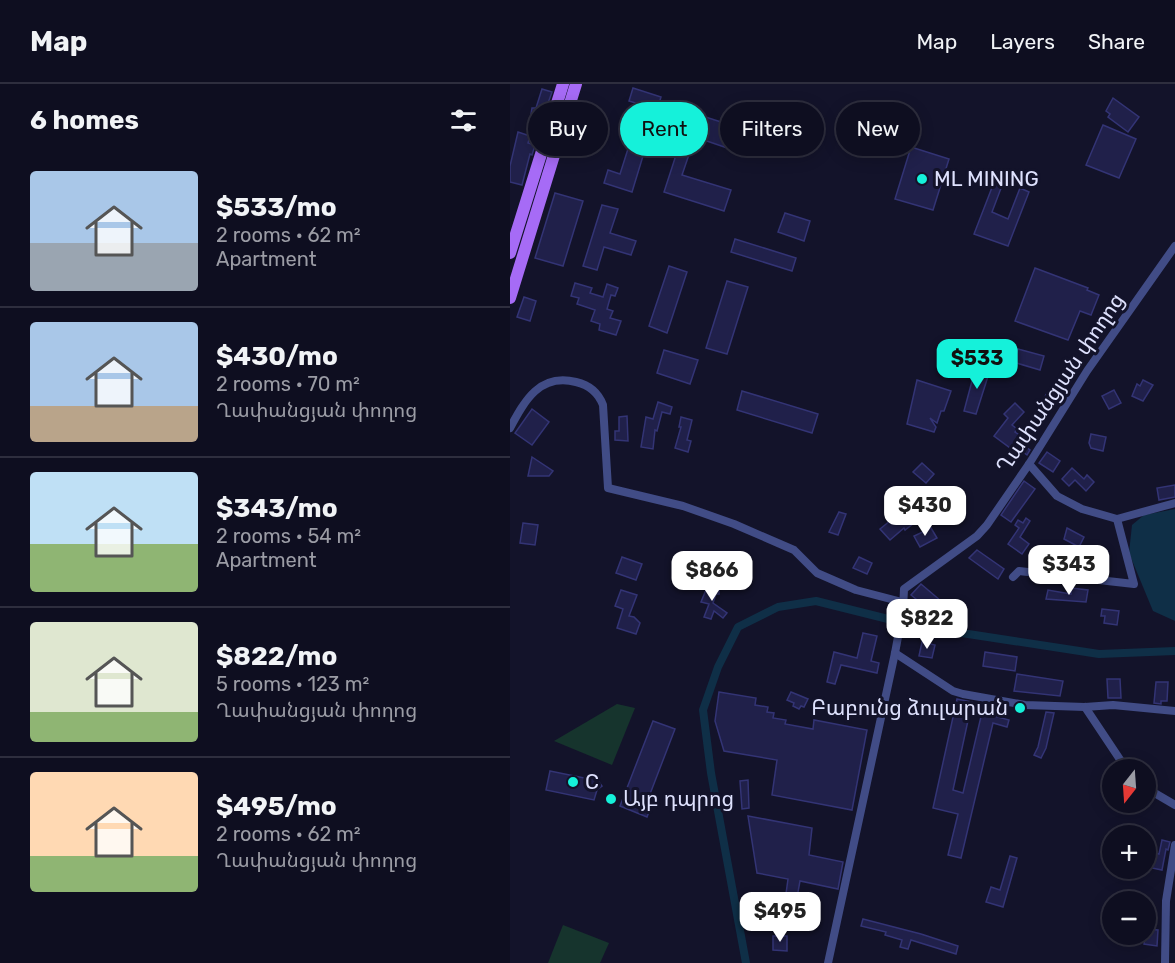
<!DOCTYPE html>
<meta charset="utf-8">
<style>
:root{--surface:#0e0e20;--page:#171729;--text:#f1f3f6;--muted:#9b9ca5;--line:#2e2e3e;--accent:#15f1da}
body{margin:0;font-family:Rubik,"Noto Sans Armenian",sans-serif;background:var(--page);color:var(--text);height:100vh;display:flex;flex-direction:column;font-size:22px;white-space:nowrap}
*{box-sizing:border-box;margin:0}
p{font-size:20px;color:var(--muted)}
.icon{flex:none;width:33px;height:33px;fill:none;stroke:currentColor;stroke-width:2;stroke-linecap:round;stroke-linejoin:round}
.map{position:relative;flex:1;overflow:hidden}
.panel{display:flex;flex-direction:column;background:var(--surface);width:510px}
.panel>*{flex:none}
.guide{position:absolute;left:18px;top:18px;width:556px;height:54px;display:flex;gap:12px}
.needle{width:39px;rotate:197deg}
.fabs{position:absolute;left:592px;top:675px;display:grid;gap:12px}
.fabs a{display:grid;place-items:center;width:54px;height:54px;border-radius:50%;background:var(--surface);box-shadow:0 3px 15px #0003,0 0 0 2px var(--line);font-size:30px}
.price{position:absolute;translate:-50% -51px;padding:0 14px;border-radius:12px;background:#fff;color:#222;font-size:20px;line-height:39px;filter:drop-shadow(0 2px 3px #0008)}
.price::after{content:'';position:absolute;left:50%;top:36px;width:18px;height:14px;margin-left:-9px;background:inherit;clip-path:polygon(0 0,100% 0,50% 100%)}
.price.active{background:var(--accent);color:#111}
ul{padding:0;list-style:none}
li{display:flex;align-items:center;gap:18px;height:150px;padding:0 30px}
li+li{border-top:2px solid var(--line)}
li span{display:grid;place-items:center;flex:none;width:168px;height:120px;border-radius:6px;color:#555}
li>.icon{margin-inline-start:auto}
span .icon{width:72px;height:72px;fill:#fffc;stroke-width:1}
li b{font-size:26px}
h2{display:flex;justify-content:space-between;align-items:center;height:72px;padding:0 30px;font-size:26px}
.chip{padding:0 21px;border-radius:27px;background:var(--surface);box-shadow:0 3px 15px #0003,0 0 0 2px var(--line);font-size:21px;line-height:54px}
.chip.active{background:var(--accent);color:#111}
header{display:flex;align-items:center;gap:36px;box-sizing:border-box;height:84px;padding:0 30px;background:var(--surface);border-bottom:2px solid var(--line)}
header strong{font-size:28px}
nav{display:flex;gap:33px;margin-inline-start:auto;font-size:21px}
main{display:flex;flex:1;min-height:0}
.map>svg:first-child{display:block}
.green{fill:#16342d}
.water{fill:#0f2f47}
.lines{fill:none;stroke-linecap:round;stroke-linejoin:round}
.canal{stroke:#0f2f47;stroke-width:8}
.building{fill:#20204a;stroke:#333475;stroke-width:1.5}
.minor{stroke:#414c86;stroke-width:8}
.primary{stroke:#a66bf6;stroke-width:12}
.poi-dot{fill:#15f1da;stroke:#13132a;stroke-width:2}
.labels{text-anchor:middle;stroke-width:6;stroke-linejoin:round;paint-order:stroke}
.poi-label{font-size:21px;fill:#dee1fd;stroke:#13132a;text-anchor:start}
.street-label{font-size:21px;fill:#dee1fd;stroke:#13132a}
</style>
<header>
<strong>Map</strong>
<nav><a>Map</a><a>Layers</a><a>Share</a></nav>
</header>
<main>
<section class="panel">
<h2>6 homes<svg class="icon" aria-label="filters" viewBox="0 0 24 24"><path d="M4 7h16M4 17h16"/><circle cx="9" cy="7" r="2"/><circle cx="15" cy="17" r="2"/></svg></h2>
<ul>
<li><span style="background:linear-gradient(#a9c7e8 60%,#9aa5b1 0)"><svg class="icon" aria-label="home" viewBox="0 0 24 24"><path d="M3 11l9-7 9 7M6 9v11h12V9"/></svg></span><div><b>$533/mo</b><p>2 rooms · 62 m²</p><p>Apartment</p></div></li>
<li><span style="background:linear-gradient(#a9c7e8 70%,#b9a48a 0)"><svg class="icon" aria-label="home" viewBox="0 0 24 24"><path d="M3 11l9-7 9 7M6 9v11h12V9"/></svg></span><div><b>$430/mo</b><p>2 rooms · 70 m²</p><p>Ղափանցյան փողոց</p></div></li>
<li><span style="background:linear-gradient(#bfe0f5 60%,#8fb573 0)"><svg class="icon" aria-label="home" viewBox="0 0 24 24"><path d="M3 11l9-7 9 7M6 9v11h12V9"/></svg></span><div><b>$343/mo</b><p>2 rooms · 54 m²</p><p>Apartment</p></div></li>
<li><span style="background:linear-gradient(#dfe7d0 75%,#8fb573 0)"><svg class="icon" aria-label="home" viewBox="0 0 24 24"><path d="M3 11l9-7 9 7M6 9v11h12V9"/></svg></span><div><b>$822/mo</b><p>5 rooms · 123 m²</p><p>Ղափանցյան փողոց</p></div></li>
<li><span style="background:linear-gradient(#ffd9b3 70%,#8fb573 0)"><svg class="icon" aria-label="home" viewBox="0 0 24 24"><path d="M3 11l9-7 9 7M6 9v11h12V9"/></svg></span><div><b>$495/mo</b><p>2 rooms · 62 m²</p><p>Ղափանցյան փողոց</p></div></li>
</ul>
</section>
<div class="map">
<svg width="665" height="879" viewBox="0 0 665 879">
<rect width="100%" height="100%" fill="#13132a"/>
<g class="green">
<polygon points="107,620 125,624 102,681 44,657"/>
<polygon points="53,841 99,859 90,879 38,879"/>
</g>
<polygon class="water" points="665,425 665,537 643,527 619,469 622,441 634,431"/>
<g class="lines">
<polyline class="canal" points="236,879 201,689 193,626 208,583 228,543 268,523 306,517 406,542 589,570 665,567"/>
</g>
<g class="building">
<polygon points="123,4 151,13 122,108 94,99 98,86 110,90 132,21 119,17"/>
<polygon points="32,5 42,8 33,33 21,30 22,24 26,24"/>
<polygon points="603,14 629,33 618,48 598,33 600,30 596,27"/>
<polygon points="180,28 239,47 232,69 185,53 172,91 221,106 214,127 154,108"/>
<polygon points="287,39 294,46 292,52 296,57 293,64 285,66 283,70 276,72 271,67 273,62 268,57 270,50 277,48 279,41"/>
<polygon points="593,41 626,55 609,94 576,81"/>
<polygon points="8,48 20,52 18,59 25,61 22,71 20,70 12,101 0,98 0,82"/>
<polygon points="401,63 439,75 423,126 385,115"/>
<polygon points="488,88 496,91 482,128 498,135 510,104 519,108 498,162 464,150"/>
<polygon points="45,109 73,117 53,182 25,174"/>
<polygon points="92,121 108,125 100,149 126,157 121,171 94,163 87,186 73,182"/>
<polygon points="275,129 300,137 294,157 268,148"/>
<polygon points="225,155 286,174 282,187 221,168"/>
<polygon points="159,182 177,188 157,249 139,242"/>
<polygon points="525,184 578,204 577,206 589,211 581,231 570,227 558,256 505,237"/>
<polygon points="217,197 238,203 217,270 196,264"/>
<polygon points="65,199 82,204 80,209 93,213 97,200 108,204 105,212 101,211 97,225 103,227 100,234 111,237 106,251 89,246 90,240 81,237 85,226 67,220 69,214 61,212"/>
<polygon points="14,213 26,217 20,237 7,233"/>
<polygon points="508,265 534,272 530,286 503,278"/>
<polygon points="154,266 188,276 180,300 147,289"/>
<polygon points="466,282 480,286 466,330 454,327"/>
<polygon points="407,296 441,307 434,327 431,327 427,339 420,334 426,343 424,348 397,340"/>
<polygon points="633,296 643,301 633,317 622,312 627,300 630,302"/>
<polygon points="542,302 552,309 544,322 533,315"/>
<polygon points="604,306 611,319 599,325 592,312"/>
<polygon points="232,307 308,330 302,349 227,326"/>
<polygon points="148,318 162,323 160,330 152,328 147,347 145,346 143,365 131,363 136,333 143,335"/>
<polygon points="505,319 514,328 502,341 507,345 505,348 515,355 512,360 520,366 517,371 509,365 507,369 484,352 498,334 494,330"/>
<polygon points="22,325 39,338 22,361 5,349"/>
<polygon points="117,332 118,357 105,356 105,347 109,347 109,333"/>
<polygon points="171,333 182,336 177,356 181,357 178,368 165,364 171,343 169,343"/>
<polygon points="581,350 596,353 593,367 581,364 579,359"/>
<polygon points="537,368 550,377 543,388 529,379"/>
<polygon points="22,373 43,387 39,392 18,392"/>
<polygon points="412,379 424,390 416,399 403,388"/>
<polygon points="562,384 574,395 577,391 584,398 576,407 565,396 559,402 552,395"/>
<polygon points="514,397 525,405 501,438 491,431"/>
<polygon points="665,401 665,413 649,416 647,404"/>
<polygon points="397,423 408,436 395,446 394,444 380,456 370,445"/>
<polygon points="329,428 336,430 328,451 319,448"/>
<polygon points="516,434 520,437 510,453 519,460 512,470 498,460 509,444 505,441 508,436 513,439"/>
<polygon points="13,439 28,441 25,461 10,459"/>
<polygon points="421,444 427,454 410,463 404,452"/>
<polygon points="557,444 574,453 569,463 554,455"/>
<polygon points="467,466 494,485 488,495 459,474"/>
<polygon points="553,472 563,473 562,479 575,478 575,488 552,486"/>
<polygon points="112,473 132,480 126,496 106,489"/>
<polygon points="349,473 362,479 357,490 343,484"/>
<polygon points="411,500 431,517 422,528 401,511"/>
<polygon points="198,501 209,504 209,510 206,510 203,519 217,529 213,534 204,527 201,535 194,533 199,520 191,518"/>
<polygon points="561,504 578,506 576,518 536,515 538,506 561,510"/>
<polygon points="111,506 127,511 119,532 124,533 130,539 126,550 107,544 113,525 105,522"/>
<polygon points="592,525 609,527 607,541 594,539 595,532 591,532"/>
<polygon points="353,549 367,552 361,577 369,579 367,589 331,581 325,600 317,598 324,568 347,574"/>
<polygon points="412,558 425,561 422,574 409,572"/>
<polygon points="475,568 507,573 505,587 473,582"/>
<polygon points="507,590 553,597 550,612 504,607"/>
<polygon points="597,595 610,595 611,614 598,614"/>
<polygon points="646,598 658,598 657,617 651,617 651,620 644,619"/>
<polygon points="209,608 246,614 245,621 258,623 257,628 264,629 263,634 276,636 275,640 303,645 304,636 357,646 342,726 262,711 267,676 214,667 205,637"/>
<polygon points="281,608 298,615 294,623 291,622 289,625 283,622 284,619 277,616"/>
<polygon points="447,615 462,618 443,706 453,709 474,620 486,623 484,632 499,636 497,643 483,639 451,774 438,771 448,730 423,724"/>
<polygon points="536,628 544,629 536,664 531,674 524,671 528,663"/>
<polygon points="143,637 165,645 140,710 145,712 137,733 110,722"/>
<polygon points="40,687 79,695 83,690 92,702 87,706 84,716 36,706"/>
<polygon points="238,696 239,724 232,725 230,697"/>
<polygon points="238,732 302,744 299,771 333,778 328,805 290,797 286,819 275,817 278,795 247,789"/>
<polygon points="652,756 660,758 658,766 656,765 652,786 642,784 645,769 649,770"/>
<polygon points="500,772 507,774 493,823 476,818 481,803 490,806"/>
<polygon points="353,835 411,850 448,862 446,870 401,856 398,865 390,863 392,856 375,851 376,848 351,842"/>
<polygon points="636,845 648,846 647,862 634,860"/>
<polygon points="263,852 277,852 277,867 263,866"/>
</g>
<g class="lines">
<g class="minor">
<path d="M0,344c15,-28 30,-55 66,-46 13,3 22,10 27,23l5,83 75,18 51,18 60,26 23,23 39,17 46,12"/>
<polyline points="519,380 547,412 572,425 607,435 665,419"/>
<polyline points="503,493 509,487 624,500 607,435"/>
<polyline points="385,569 443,607 453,610 515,621 575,623 603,621 665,627"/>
<polyline points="575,623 617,686"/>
<polyline points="636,704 665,721"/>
<polyline points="318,879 385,569 393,526 394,505 467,452 477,441 519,380 577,287 665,162"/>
<polyline points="655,879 656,817 665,761"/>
</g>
<g class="primary">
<polyline points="0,169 53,0"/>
<polyline points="0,214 66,0"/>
</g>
</g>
<g class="poi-dot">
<circle cx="412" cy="95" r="6"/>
<circle cx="510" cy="624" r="6"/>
<circle cx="63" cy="698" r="6"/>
<circle cx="101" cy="715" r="6"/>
</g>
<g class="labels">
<g class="poi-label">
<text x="424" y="102">ML MINING</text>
<text x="498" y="631" text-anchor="end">Բաբունց ձուլարան</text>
<text x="75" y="705">C</text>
<text x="113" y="722">Այբ դպրոց</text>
</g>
<g class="street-label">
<text transform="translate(550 299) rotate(-56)" y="7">Ղափանցյան փողոց</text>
</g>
</g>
</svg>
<div class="fabs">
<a><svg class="needle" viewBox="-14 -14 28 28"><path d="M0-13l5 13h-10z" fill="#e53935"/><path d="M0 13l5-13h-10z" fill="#9b9ca5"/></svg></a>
<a>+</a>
<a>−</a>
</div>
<b class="price active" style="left:467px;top:306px">$533</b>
<b class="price" style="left:415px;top:453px">$430</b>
<b class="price" style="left:559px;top:512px">$343</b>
<b class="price" style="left:202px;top:518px">$866</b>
<b class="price" style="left:417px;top:566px">$822</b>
<b class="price" style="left:270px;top:859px">$495</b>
<div class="guide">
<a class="chip">Buy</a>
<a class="chip active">Rent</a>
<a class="chip">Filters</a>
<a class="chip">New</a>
</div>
</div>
</main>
